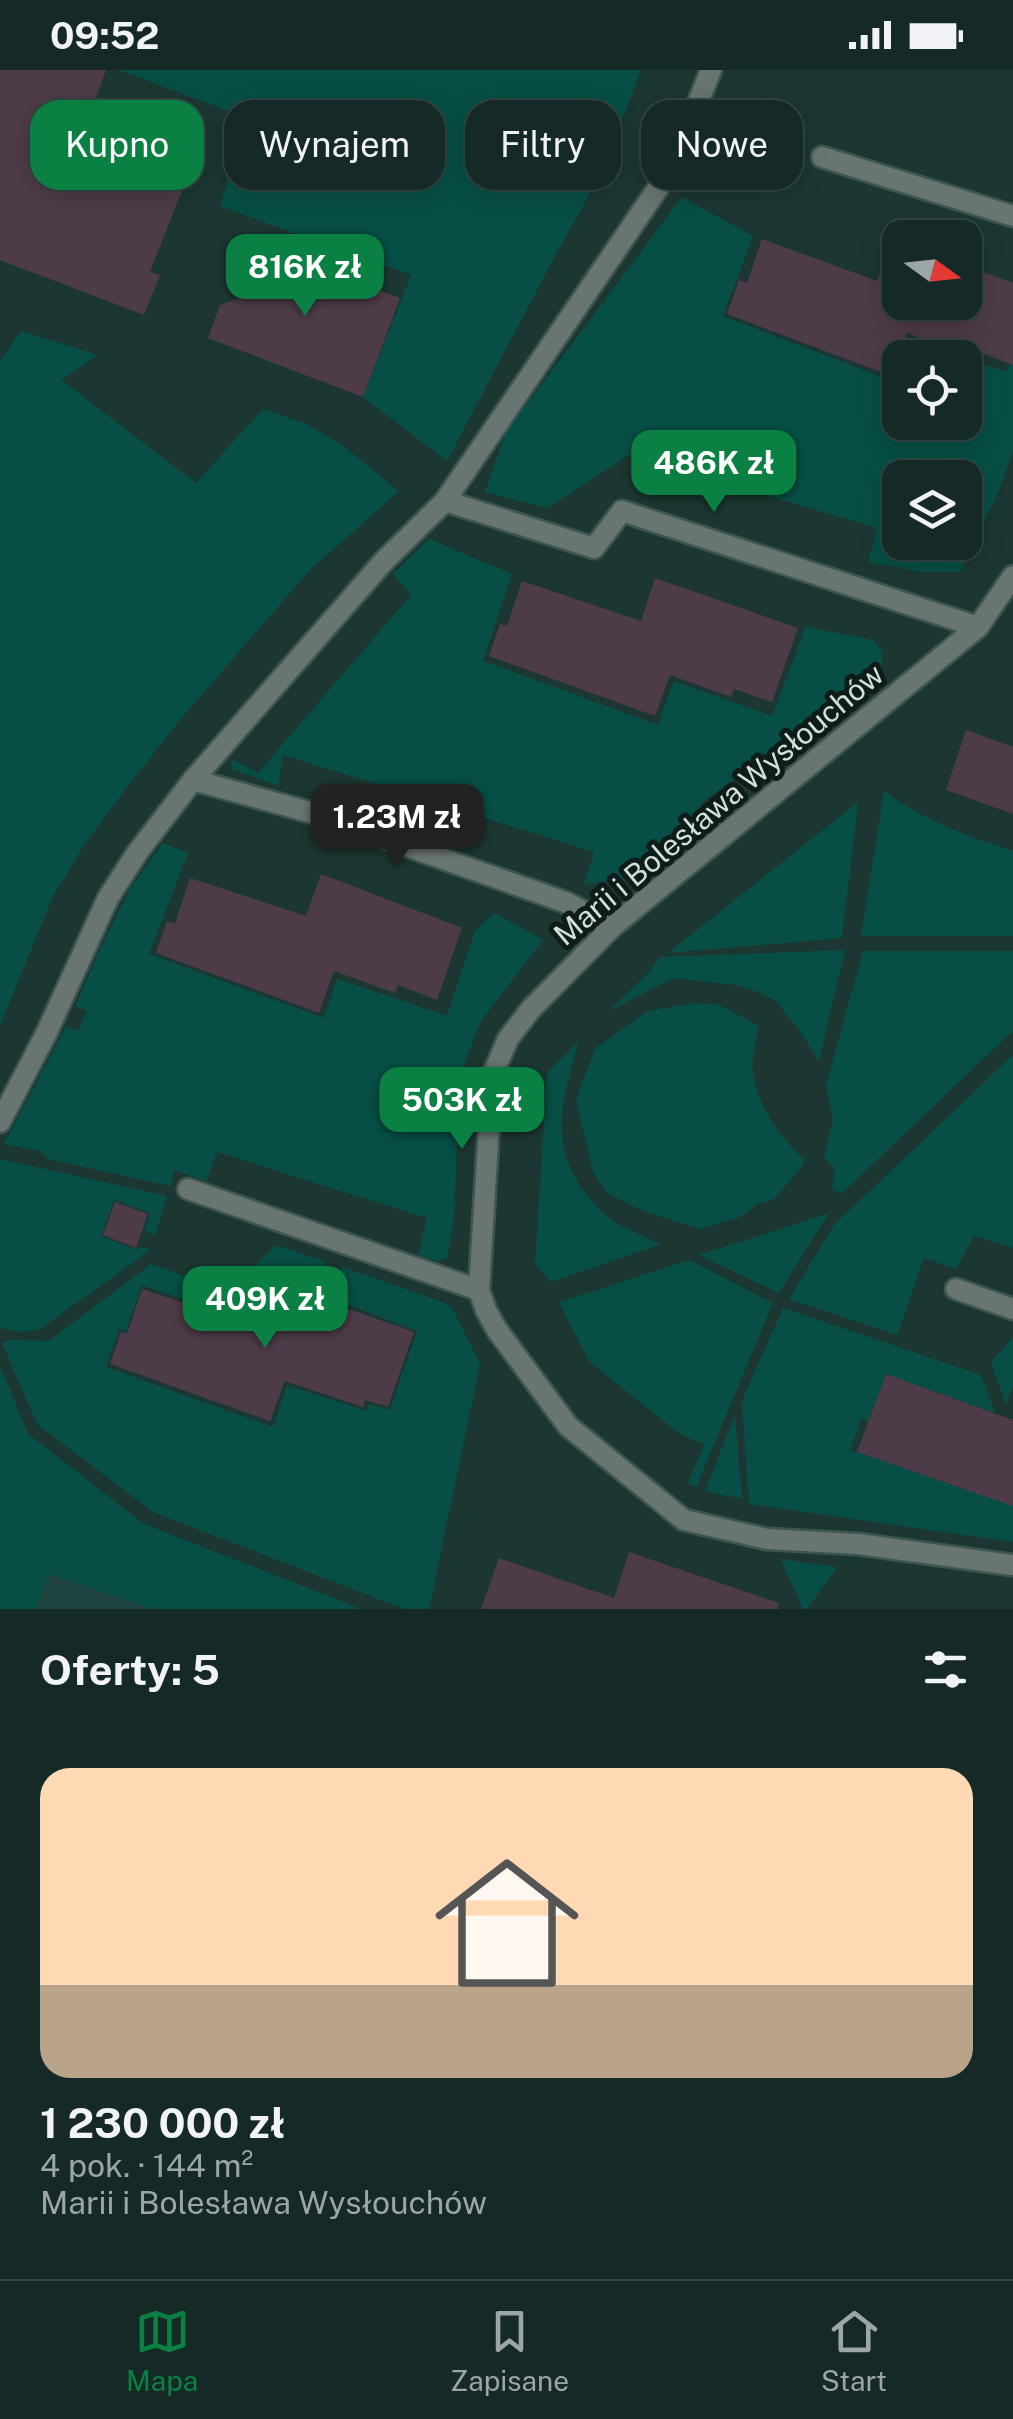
<!DOCTYPE html>
<html lang="pl">
<meta charset="utf-8">
<style>
:root{--surface:#152926;--page:#1e312e;--text:#f1f3f6;--muted:#9da6a7;--line:#344543;--accent:#0b8043}
body{margin:0;font-family:"Public Sans",sans-serif;background:var(--page);color:var(--text);height:100vh;display:flex;flex-direction:column;font-size:38px;white-space:nowrap}
*{box-sizing:border-box;margin:0}
p{font-size:32px;color:var(--muted)}
.icon{flex:none;width:55px;height:55px;fill:none;stroke:currentColor;stroke-width:2;stroke-linecap:round;stroke-linejoin:round}
.map{position:relative;height:1539px;overflow:hidden}
.sheet{display:flex;flex-direction:column;background:var(--surface);flex:1}
.sheet>*{flex:none}
.banner{position:absolute;left:30px;top:30px;width:955px;height:90px;display:flex;gap:20px}
.needle{width:65px;rotate:105deg}
.tools{position:absolute;left:882px;top:150px;display:grid;gap:20px}
.tools a{display:grid;place-items:center;width:100px;height:100px;border-radius:20px;background:var(--surface);box-shadow:0 5px 25px #0003,0 0 0 2px var(--line);font-size:50px}
.price{position:absolute;translate:-50% -85px;padding:0 22px;border-radius:20px;background:var(--accent);color:#fff;font-size:32px;line-height:65px;filter:drop-shadow(0 2px 5px #0008)}
.price::after{content:'';position:absolute;left:50%;top:60px;width:30px;height:22px;margin-left:-15px;background:inherit;clip-path:polygon(0 0,100% 0,50% 100%)}
.price.selected{background:#222;color:#fff}
ul{padding:0;list-style:none}
li{display:grid;align-content:center;gap:20px;height:530px;padding:0 40px}
li span{display:grid;place-items:center;height:310px;border-radius:30px;color:#555}
li>.icon{margin-inline-start:auto}
span .icon{width:180px;height:180px;fill:#fffc;stroke-width:1}
li b{font-size:42px}
h2{display:flex;justify-content:space-between;align-items:center;height:120px;padding:0 40px;font-size:42px}
.tag{padding:0 35px;border-radius:30px;background:var(--surface);box-shadow:0 5px 25px #0003,0 0 0 2px var(--line);font-size:35px;line-height:90px}
.tag.selected{background:var(--accent);color:#fff}
.status{display:flex;justify-content:space-between;align-items:center;height:70px;padding:0 50px;background:var(--surface);direction:ltr}
.status svg{height:28px;fill:currentColor}
.tab-bar{display:flex;justify-content:space-around;align-items:center;height:140px;border-top:2px solid var(--line);background:var(--surface);font-size:28px;color:var(--muted)}
.tab-bar a{display:grid;justify-items:center;gap:5px}
.tab-bar .selected{color:var(--accent)}
.map>svg:first-child{display:block}
.built{fill:#20443f}
.green{fill:#074f46;fill-rule:evenodd}
.building{fill:#4e3b48}
.lines{fill:none;stroke-linecap:round;stroke-linejoin:round}
.street-casing{stroke:#3c5551;stroke-width:25}
.street{stroke:#697573;stroke-width:20}
.labels{text-anchor:middle;stroke-width:10;stroke-linejoin:round;paint-order:stroke}
.street-label{font-size:30px;fill:#d0dfdc;stroke:#101c19}
</style>
<div class="status"><b>09:52</b><svg viewBox="0 0 49 12"><path d="M0 12V9h3v3zM5 12V6h3v6zM10 12V3h3v9zM15 12V0h3v12zM26 1h20v11H26zM47 4h2v5h-2z"/></svg></div>
<div class="map">
<svg width="1013" height="1539" viewBox="0 0 1013 1539">
<rect width="100%" height="100%" fill="#1c3732"/>
<polygon class="built" points="49,1503 153,1539 36,1539"/>
<g class="green">
<polygon points="119,0 641,0 602,102 556,184 447,391 363,327 411,205 220,136 247,48"/>
<path d="M682,127l71,39 -30,80 169,65 8,-19v60h65v-64l42,14 6,-15v94l-15,42 -38,79h-37l-55,-10 9,-34 -248,-73 -82,53 -62,-16 21,-60zM900,408h65v64h-65z"/>
<polygon points="21,261 98,285 61,310 196,413 263,339 308,355 342,375 399,421 309,501 179,651 121,725 83,777 53,826 0,956 0,291"/>
<polygon points="909,268 965,288 902,287"/>
<polygon points="429,469 512,504 483,591 658,655 674,611 772,646 806,557 873,570 882,580 881,595 873,611 705,730 677,769 625,807 584,815 594,782 283,685 278,716 232,699 231,689 258,703 411,525 393,504"/>
<path d="M884,721c39,29 83,45 129,60v85h-152z"/>
<polygon points="858,732 842,868 668,883"/>
<polygon points="163,773 188,783 149,884 324,948 337,909 447,946 475,861 494,843 543,870 481,951 466,988 458,1038 454,1148 447,1188 438,1191 418,1186 427,1148 217,1082 206,1111 175,1100 170,1116 48,1089 40,1081 4,1074 66,957 78,961 87,941 75,936 101,877 130,819"/>
<polygon points="845,880 819,991 799,960 775,930 755,921 736,915 674,908 609,941 650,901 660,887"/>
<polygon points="863,881 1013,881 1013,961 841,1124 832,1119 835,1098 824,1088 833,1048 826,1016"/>
<path d="M695,933l24,2 40,21c-3,15 -8,31 -6,47 4,32 28,67 52,87l-5,9 -26,30 -14,4 -20,14 -39,12 -56,-17 -38,-19 -14,-21 -17,-72 12,-33 9,-20 51,-36z"/>
<path d="M579,971c-17,59 -32,105 10,157 9,10 17,19 29,26 14,8 29,13 43,20l-110,38 -16,-17 12,-192z"/>
<polygon points="1013,985 1013,1178 974,1166 956,1199 924,1188 897,1265 789,1229 834,1155"/>
<polygon points="0,1089 167,1126 155,1165 145,1161 150,1143 114,1130 101,1166 137,1180 139,1177 149,1179 148,1182 40,1259 21,1262 0,1258"/>
<polygon points="829,1143 779,1223 699,1185"/>
<polygon points="276,1175 326,1192 316,1222 273,1207 259,1242 241,1210"/>
<polygon points="689,1190 773,1233 696,1417 688,1414 704,1374 680,1364 590,1292 559,1232"/>
<polygon points="151,1194 228,1221 247,1251 142,1215 126,1261 119,1259 106,1297 273,1357 287,1315 366,1341 369,1334 390,1340 417,1261 331,1228 342,1197 445,1233 452,1238 480,1294 429,1539 404,1539 153,1442 37,1354 2,1273 10,1270 49,1271"/>
<polygon points="783,1238 981,1305 995,1343 886,1304 872,1340 875,1354 861,1349 850,1380 1013,1435 1013,1472 749,1434 742,1331"/>
<polygon points="1013,1267 1013,1316 1006,1335 991,1292"/>
<polygon points="0,1295 28,1364 144,1454 361,1539 152,1539 49,1504 36,1539 0,1539"/>
<polygon points="735,1345 742,1429 705,1421"/>
<polygon points="781,1489 837,1497 807,1539 803,1539"/>
</g>
<g class="building">
<polygon points="0,0 106,0 96,28 202,69 150,202 160,205 144,245 0,190"/>
<polygon points="243,169 400,228 363,327 208,268 220,235 246,226 232,201"/>
<polygon points="762,169 877,211 893,169 900,171 900,232 965,232 965,195 1013,213 1013,295 971,279 968,286 907,263 891,306 727,244 739,210 747,213"/>
<polygon points="655,508 798,558 772,632 734,619 731,627 670,605 655,646 489,586 500,554 507,556 522,511 641,551"/>
<polygon points="966,660 1013,677 1013,744 946,720"/>
<polygon points="321,804 462,858 437,930 398,915 395,923 334,901 319,943 156,883 167,851 175,854 190,808 306,846"/>
<polygon points="115,1132 148,1144 136,1178 103,1165"/>
<polygon points="274,1213 414,1262 388,1337 365,1330 363,1337 285,1311 270,1351 110,1294 121,1262 127,1264 142,1219 258,1258"/>
<polygon points="886,1304 1013,1350 1013,1436 857,1382"/>
<polygon points="629,1482 779,1533 778,1539 481,1539 499,1488 614,1528"/>
</g>
<g class="lines">
<g class="street-casing">
<g id="street">
<polyline points="822,87 1013,146"/>
<polyline points="445,431 594,478 622,441 978,557"/>
<polyline points="1013,506 978,557 613,856 531,939 508,969 492,1006 479,1220 486,1240 497,1260 568,1356 684,1450 767,1469 858,1474 1013,1495"/>
<polyline points="193,710 313,743 565,832 613,856"/>
<polyline points="0,1052 47,962 108,828 137,783 193,710 383,492 445,431 671,99 711,0"/>
<polyline points="188,1119 479,1220"/>
<polyline points="956,1219 1013,1239"/>
</g>
</g>
<use href="#street" class="street"/>
</g>
<g class="labels">
<g class="street-label">
<text transform="translate(719 735) rotate(-40)" y="10">Marii i Bolesława Wysłouchów</text>
</g>
</g>
</svg>
<div class="tools">
<a><svg class="needle" viewBox="-14 -14 28 28"><path d="M0-13l5 13h-10z" fill="#e53935"/><path d="M0 13l5-13h-10z" fill="#9da6a7"/></svg></a>
<a><svg class="icon" aria-label="locate" viewBox="0 0 24 24"><circle cx="12" cy="12" r="6"/><path d="M12 2v4M12 18v4M2 12h4M18 12h4"/></svg></a>
<a><svg class="icon" aria-label="layers" viewBox="0 0 24 24"><path d="M12 4l9 5-9 5-9-5zM3 14l9 5 9-5"/></svg></a>
</div>
<b class="price" style="left:305px;top:249px">816K zł</b>
<b class="price" style="left:714px;top:445px">486K zł</b>
<b class="price selected" style="left:397px;top:799px">1.23M zł</b>
<b class="price" style="left:462px;top:1082px">503K zł</b>
<b class="price" style="left:265px;top:1281px">409K zł</b>
<div class="banner">
<a class="tag selected">Kupno</a>
<a class="tag">Wynajem</a>
<a class="tag">Filtry</a>
<a class="tag">Nowe</a>
</div>
</div>
<section class="sheet">
<h2>Oferty: 5<svg class="icon" aria-label="filters" viewBox="0 0 24 24"><path d="M4 7h16M4 17h16"/><circle cx="9" cy="7" r="2"/><circle cx="15" cy="17" r="2"/></svg></h2>
<ul>
<li><span style="background:linear-gradient(#ffd9b3 70%,#b9a48a 0)"><svg class="icon" aria-label="home" viewBox="0 0 24 24"><path d="M3 11l9-7 9 7M6 9v11h12V9"/></svg></span><div><b>1 230 000 zł</b><p>4 pok. · 144 m²</p><p>Marii i Bolesława Wysłouchów</p></div></li>
</ul>
</section>
<nav class="tab-bar">
<a class="selected"><svg class="icon" aria-label="map" viewBox="0 0 24 24"><path d="M3 6l6-2 6 2 6-2v14l-6 2-6-2-6 2zM9 4v14M15 6v14"/></svg>Mapa</a>
<a><svg class="icon" aria-label="saved" viewBox="0 0 24 24"><path d="M7 4h10v16l-5-4-5 4z"/></svg>Zapisane</a>
<a><svg class="icon" aria-label="home" viewBox="0 0 24 24"><path d="M3 11l9-7 9 7M6 9v11h12V9"/></svg>Start</a>
</nav>
